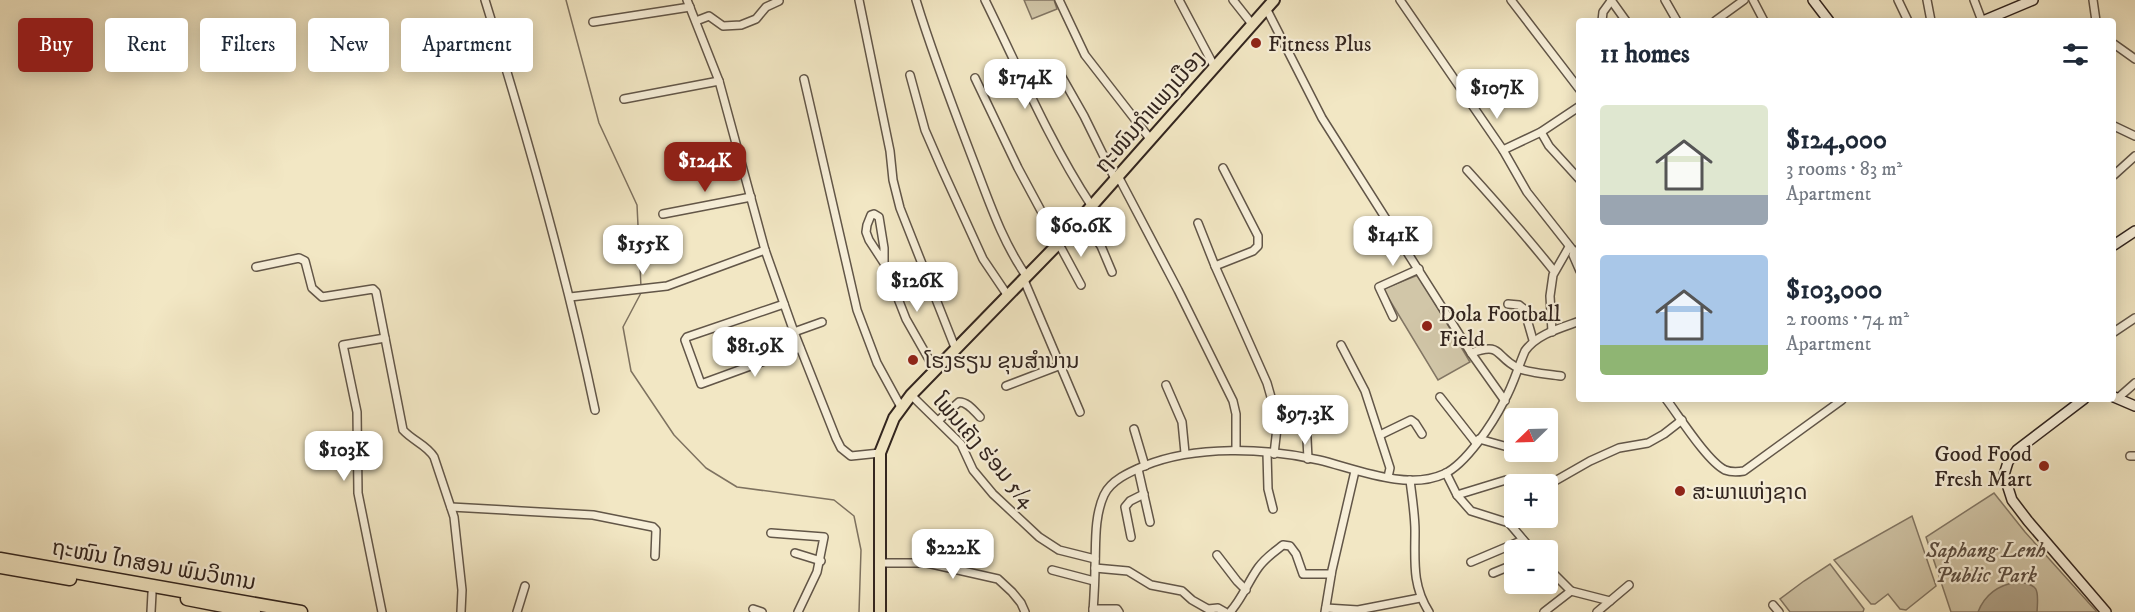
<!DOCTYPE html>
<meta charset="utf-8">
<style>
:root{--surface:#fff;--page:#f2f2f3;--text:#1f2937;--muted:#747a83;--accent:#8f2418}
body{margin:0;font-family:"IM FELL DW Pica","Noto Sans Lao",serif;background:var(--page);color:var(--text);height:100vh;display:flex;flex-direction:column;font-size:22px;white-space:nowrap}
*{box-sizing:border-box;margin:0}
p{font-size:20px;color:var(--muted)}
.icon{flex:none;width:33px;height:33px;fill:none;stroke:currentColor;stroke-width:2;stroke-linecap:round;stroke-linejoin:round}
.map{position:relative;flex:1;overflow:hidden}
.details{position:absolute;left:1576px;top:18px;width:540px;height:384px;display:flex;flex-direction:column;background:var(--surface);border-radius:6px;box-shadow:0 3px 15px #0003}
.details>*{flex:none}
.hud{position:absolute;left:18px;top:18px;width:570px;height:54px;display:flex;gap:12px}
.needle{width:39px;rotate:247deg}
.controls{position:absolute;left:1504px;top:408px;display:grid;gap:12px}
.controls a{display:grid;place-items:center;width:54px;height:54px;border-radius:6px;background:var(--surface);box-shadow:0 3px 15px #0003;font-size:30px}
.price{position:absolute;translate:-50% -51px;padding:0 14px;border-radius:12px;background:#fff;color:#222;font-size:20px;line-height:39px;filter:drop-shadow(0 2px 3px #0008)}
.price::after{content:'';position:absolute;left:50%;top:36px;width:18px;height:14px;margin-left:-9px;background:inherit;clip-path:polygon(0 0,100% 0,50% 100%)}
.price.current{background:var(--accent);color:#fff}
ul{padding:0;list-style:none}
li{display:flex;align-items:center;gap:18px;height:150px;padding:0 24px}
li span{display:grid;place-items:center;flex:none;width:168px;height:120px;border-radius:6px;color:#555}
li>.icon{margin-inline-start:auto}
span .icon{width:72px;height:72px;fill:#fffc;stroke-width:1}
li b{font-size:26px}
h2{display:flex;justify-content:space-between;align-items:center;height:72px;padding:0 24px;font-size:26px}
.tag{padding:0 21px;border-radius:6px;background:var(--surface);box-shadow:0 3px 15px #0003;font-size:21px;line-height:54px}
.tag.current{background:var(--accent);color:#fff}
.map>svg:first-child{display:block}
.green{fill:#d1c6a8;stroke:#827664;stroke-width:1.5}
.water{fill:#b1a58c;stroke:#7e7260;stroke-width:1.5}
.lines{fill:none;stroke-linecap:round;stroke-linejoin:round}
.stream{stroke:#7e7260;stroke-width:1.5}
.street-casing{stroke:#625648;stroke-width:10}
.secondary-casing{stroke:#32251f;stroke-width:12}
.primary-casing{stroke:#32251f;stroke-width:14}
.highway-casing{stroke:#32251f;stroke-width:15}
.street{stroke:#f7efd9;stroke-width:7}
.secondary{stroke:#f7efd9;stroke-width:9}
.primary{stroke:#f2e7c4;stroke-width:10}
.highway{stroke:#f2e7c4;stroke-width:12}
.poi-dot{fill:#8f2418;stroke:#f7efd9;stroke-width:2}
.labels{text-anchor:middle;stroke-width:4.5;stroke-linejoin:round;paint-order:stroke}
.poi-label{font-size:22px;fill:#32251f;stroke:#f7efd9;text-anchor:start}
.street-label{font-size:22px;fill:#32251f;stroke:#f7efd9}
.park-label{font-size:22px;font-style:italic;fill:#5a4d41;stroke:#f7efd9}
</style>
<div class="map">
<svg width="2135" height="612" viewBox="0 0 2135 612">
<rect width="100%" height="100%" fill="#f2e7c4"/>
<filter id="stains"><feTurbulence type="fractalNoise" baseFrequency=".00333" numOctaves="4"/><feColorMatrix values="0 0 0 0 .2 0 0 0 0 .09 0 0 0 0 .02 0 0 0 .5 -.17"/></filter>
<radialGradient id="worn" r=".72"><stop offset=".6" stop-color="#630" stop-opacity="0"/><stop offset="1" stop-color="#630" stop-opacity=".3"/></radialGradient>
<g class="green">
<polygon points="1024,0 1054,0 1057,9 1032,19"/>
<polygon points="1418,275 1470,362 1438,380 1383,289"/>
<polygon points="1994,493 2025,532 2097,612 1951,612 1926,537"/>
<polygon points="1912,516 1936,586 1906,610 1900,609 1888,594 1875,604 1871,604 1834,560"/>
<polygon points="1830,564 1864,609 1863,612 1790,612 1780,599 1804,581"/>
</g>
<path class="water" d="M2017,582c24,2 21,10 20,30h-59c7,-18 20,-27 39,-30z"/>
<g class="lines">
<g class="stream">
<polyline points="566,0 599,123 637,205 641,287"/>
<polyline points="642,291 623,327 631,371 674,435 706,468 737,487 834,500 854,516 861,550 859,612"/>
</g>
<g class="street-casing">
<g id="street">
<path d="M485,0c42,135 81,271 110,410"/>
<polyline points="687,0 719,81 765,250 794,332 836,438 841,448 851,456 880,453"/>
<polyline points="859,0 890,151 893,180 900,208 956,350"/>
<path d="M916,0c17,56 38,110 59,165 15,39 28,78 52,112"/>
<path d="M985,0c34,69 64,141 106,205"/>
<polyline points="1059,0 1085,55 1151,140"/>
<polyline points="1179,0 1214,66"/>
<polyline points="1233,0 1252,24"/>
<polyline points="1400,0 1503,150 1527,192 1575,253"/>
<polyline points="1511,0 1580,90"/>
<polyline points="1611,0 1626,21"/>
<polyline points="1665,0 1677,21"/>
<polyline points="1753,0 1764,21"/>
<polyline points="1898,0 1908,21"/>
<polyline points="1927,0 1931,21"/>
<polyline points="1974,0 1982,21"/>
<polyline points="2093,0 2096,21"/>
<polyline points="1266,8 1322,118 1471,353 1505,401"/>
<polyline points="696,21 709,16 723,26 741,25 756,19 766,7 779,1"/>
<polyline points="1602,21 1603,12 1611,1"/>
<polyline points="1715,21 1744,0"/>
<polyline points="593,22 690,7"/>
<polyline points="2114,44 2135,59"/>
<polyline points="1055,65 1084,116 1115,179"/>
<polyline points="910,75 925,130 942,169 983,259 1008,296"/>
<polyline points="975,78 1018,168 1081,285"/>
<polyline points="804,79 857,310 877,363 901,407"/>
<polyline points="624,99 719,81"/>
<polyline points="2114,126 2135,136"/>
<polyline points="1541,132 1549,146 1580,180"/>
<polyline points="1503,150 1541,132 1580,106"/>
<path d="M1467,170c30,33 59,66 87,101"/>
<polyline points="2114,175 2135,156"/>
<polyline points="1118,176 1178,290 1233,401 1236,414 1236,450"/>
<polyline points="663,214 751,197"/>
<polyline points="1081,218 1101,246 1112,272"/>
<polyline points="1198,223 1215,266 1267,383 1273,404 1277,428 1274,454"/>
<polyline points="1580,248 1573,255 1580,271"/>
<polyline points="884,263 884,248 879,217 874,214 871,215 867,225 866,232 869,240 884,263 906,319 935,370"/>
<polyline points="1215,266 1253,251 1258,246 1258,236 1223,168"/>
<path d="M256,267l43,-9 6,3 7,27 10,9 51,-8 3,3 27,138c10,11 24,15 31,27l20,60 8,73 -1,22"/>
<polyline points="1024,280 1080,412"/>
<polyline points="570,297 667,286 765,250"/>
<polyline points="784,304 687,337 685,340 701,384 800,348"/>
<polyline points="1508,304 1519,305 1524,309 1533,340"/>
<polyline points="1393,317 1379,287 1419,269"/>
<polyline points="794,332 822,322"/>
<polyline points="1552,332 1550,296 1553,275 1569,247"/>
<polyline points="2114,332 2135,318"/>
<polyline points="1341,345 1365,391 1390,468 1388,477"/>
<path d="M1471,353c32,-11 23,3 47,15 10,5 31,6 43,8"/>
<polyline points="1166,385 1182,422 1185,453"/>
<polyline points="1006,386 1061,365"/>
<polyline points="911,395 961,444 973,470 993,494 1039,537 1059,550 1095,559"/>
<polyline points="1440,397 1476,443"/>
<polyline points="2118,398 2135,383"/>
<path d="M1666,399c13,17 41,62 59,71 5,2 13,2 19,1l98,-71"/>
<polyline points="1306,419 1308,459"/>
<path d="M939,420l20,-18c9,0 15,9 21,15"/>
<polyline points="1134,429 1145,466"/>
<polyline points="1380,435 1411,420 1415,423 1422,434"/>
<polyline points="1479,439 1515,449"/>
<polyline points="1548,439 1553,437"/>
<polyline points="1267,453 1268,489 1273,509"/>
<polyline points="2130,456 2135,456"/>
<polyline points="1138,469 1150,522"/>
<polyline points="1446,473 1457,495 1471,511 1509,523 1532,550"/>
<path d="M1410,480c2,17 5,35 5,51 0,31 -3,54 14,81"/>
<polyline points="1548,485 1590,461 1619,448 1648,443 1664,434 1682,420"/>
<polyline points="1457,495 1506,480"/>
<polyline points="451,507 593,515 653,527 656,530 655,556"/>
<polyline points="771,533 824,537 817,572 798,612"/>
<polyline points="1131,537 1125,507 1130,501 1144,494"/>
<polyline points="795,553 821,561"/>
<polyline points="1217,555 1237,581 1246,590"/>
<polyline points="1471,562 1523,540"/>
<polyline points="881,563 927,563 998,579 1012,592 1021,603 1025,612"/>
<polyline points="1095,568 1128,571 1151,585 1182,591 1192,600 1208,609 1218,608 1225,612"/>
<polyline points="1548,568 1571,591 1610,601"/>
<polyline points="958,569 966,542"/>
<polyline points="1052,570 1094,581"/>
<polyline points="1493,573 1515,564"/>
<polyline points="1773,605 1779,612"/>
<polyline points="1326,608 1358,610 1420,598"/>
<polyline points="753,609 762,612"/>
<polyline points="1093,609 1117,609 1119,612"/>
<polyline points="151,612 152,593"/>
<polyline points="382,612 358,493 357,412 343,345 385,338"/>
<polyline points="517,612 525,586"/>
<path d="M1093,612c1,-15 2,-30 2,-46 1,-23 -1,-49 9,-71 7,-15 26,-23 40,-29 51,-21 122,-18 175,-6 37,9 88,31 125,14 22,-10 49,-51 60,-73 9,-15 14,-34 21,-50 12,-17 36,-23 55,-30"/>
<path d="M1230,612c12,-13 18,-30 28,-44 7,-10 16,-16 25,-23l7,1 6,8 7,20h28"/>
<polyline points="1325,612 1332,570 1355,471"/>
<polyline points="1544,612 1571,591"/>
<polyline points="1597,612 1629,585"/>
</g>
</g>
<g class="secondary-casing">
<g id="secondary">
<polyline points="1813,0 1829,21"/>
<polyline points="1983,21 2033,0"/>
<polyline points="2114,245 2135,231"/>
<polyline points="2114,397 2135,406"/>
<polyline points="2084,399 2017,450 2008,462 2004,475 2012,500 2028,521 2106,612"/>
</g>
</g>
<g class="primary-casing">
<polyline id="primary" points="880,612 880,453 894,418 911,395 1058,244 1274,0"/>
</g>
<g class="highway-casing">
<g id="highway">
<polyline points="0,559 301,612"/>
<polyline points="0,567 70,579"/>
<polyline points="187,599 254,612"/>
</g>
</g>
<use href="#street" class="street"/>
<use href="#secondary" class="secondary"/>
<use href="#primary" class="primary"/>
<use href="#highway" class="highway"/>
</g>
<g class="poi-dot">
<circle cx="1256" cy="43" r="6"/>
<circle cx="1427" cy="326" r="6"/>
<circle cx="913" cy="360" r="6"/>
<circle cx="2044" cy="466" r="6"/>
<circle cx="1680" cy="491" r="6"/>
</g>
<g class="labels">
<g class="poi-label">
<text x="1268" y="51">Fitness Plus</text>
<text x="1439" y="321">Dola Football<tspan x="1439" dy="25">Field</tspan></text>
<text x="925" y="368">ໂຮງຮຽນ ຂຸນສຳນານ</text>
<text x="2032" y="461" text-anchor="end">Good Food<tspan x="2032" dy="25">Fresh Mart</tspan></text>
<text x="1692" y="499">ສະພາແຫ່ງຊາດ</text>
</g>
<g class="street-label">
<text transform="translate(1149 111) rotate(-49)" y="8">ຖະໜົນກຳແພງເມືອງ</text>
<text transform="translate(985 450) rotate(49)" y="8">ໂພນເຄັງ ຮ່ອມ 5/4</text>
<text transform="translate(154 564) rotate(10)" y="8">ຖະໜົນ ໄກສອນ ພົມວິຫານ</text>
</g>
<g class="park-label">
<text x="1986" y="557">Saphang Lenh<tspan x="1986" dy="25">Public Park</tspan></text>
</g>
</g>
<rect width="100%" height="100%" filter="url(#stains)"/>
<rect width="100%" height="100%" fill="url(#worn)"/>
</svg>
<div class="controls">
<a><svg class="needle" viewBox="-14 -14 28 28"><path d="M0-13l5 13h-10z" fill="#e53935"/><path d="M0 13l5-13h-10z" fill="#747a83"/></svg></a>
<a>+</a>
<a>−</a>
</div>
<b class="price" style="left:1025px;top:110px">$174K</b>
<b class="price" style="left:1497px;top:120px">$107K</b>
<b class="price current" style="left:705px;top:193px">$124K</b>
<b class="price" style="left:1081px;top:258px">$60.6K</b>
<b class="price" style="left:1393px;top:267px">$141K</b>
<b class="price" style="left:643px;top:276px">$155K</b>
<b class="price" style="left:917px;top:313px">$126K</b>
<b class="price" style="left:755px;top:378px">$81.9K</b>
<b class="price" style="left:1305px;top:446px">$97.3K</b>
<b class="price" style="left:344px;top:482px">$103K</b>
<b class="price" style="left:953px;top:580px">$222K</b>
<div class="hud">
<a class="tag current">Buy</a>
<a class="tag">Rent</a>
<a class="tag">Filters</a>
<a class="tag">New</a>
<a class="tag">Apartment</a>
</div>
<section class="details">
<h2>11 homes<svg class="icon" aria-label="filters" viewBox="0 0 24 24"><path d="M4 7h16M4 17h16"/><circle cx="9" cy="7" r="2"/><circle cx="15" cy="17" r="2"/></svg></h2>
<ul>
<li><span style="background:linear-gradient(#dfe7d0 75%,#9aa5b1 0)"><svg class="icon" aria-label="home" viewBox="0 0 24 24"><path d="M3 11l9-7 9 7M6 9v11h12V9"/></svg></span><div><b>$124,000</b><p>3 rooms · 83 m²</p><p>Apartment</p></div></li>
<li><span style="background:linear-gradient(#a9c7e8 75%,#8fb573 0)"><svg class="icon" aria-label="home" viewBox="0 0 24 24"><path d="M3 11l9-7 9 7M6 9v11h12V9"/></svg></span><div><b>$103,000</b><p>2 rooms · 74 m²</p><p>Apartment</p></div></li>
</ul>
</section>
</div>
